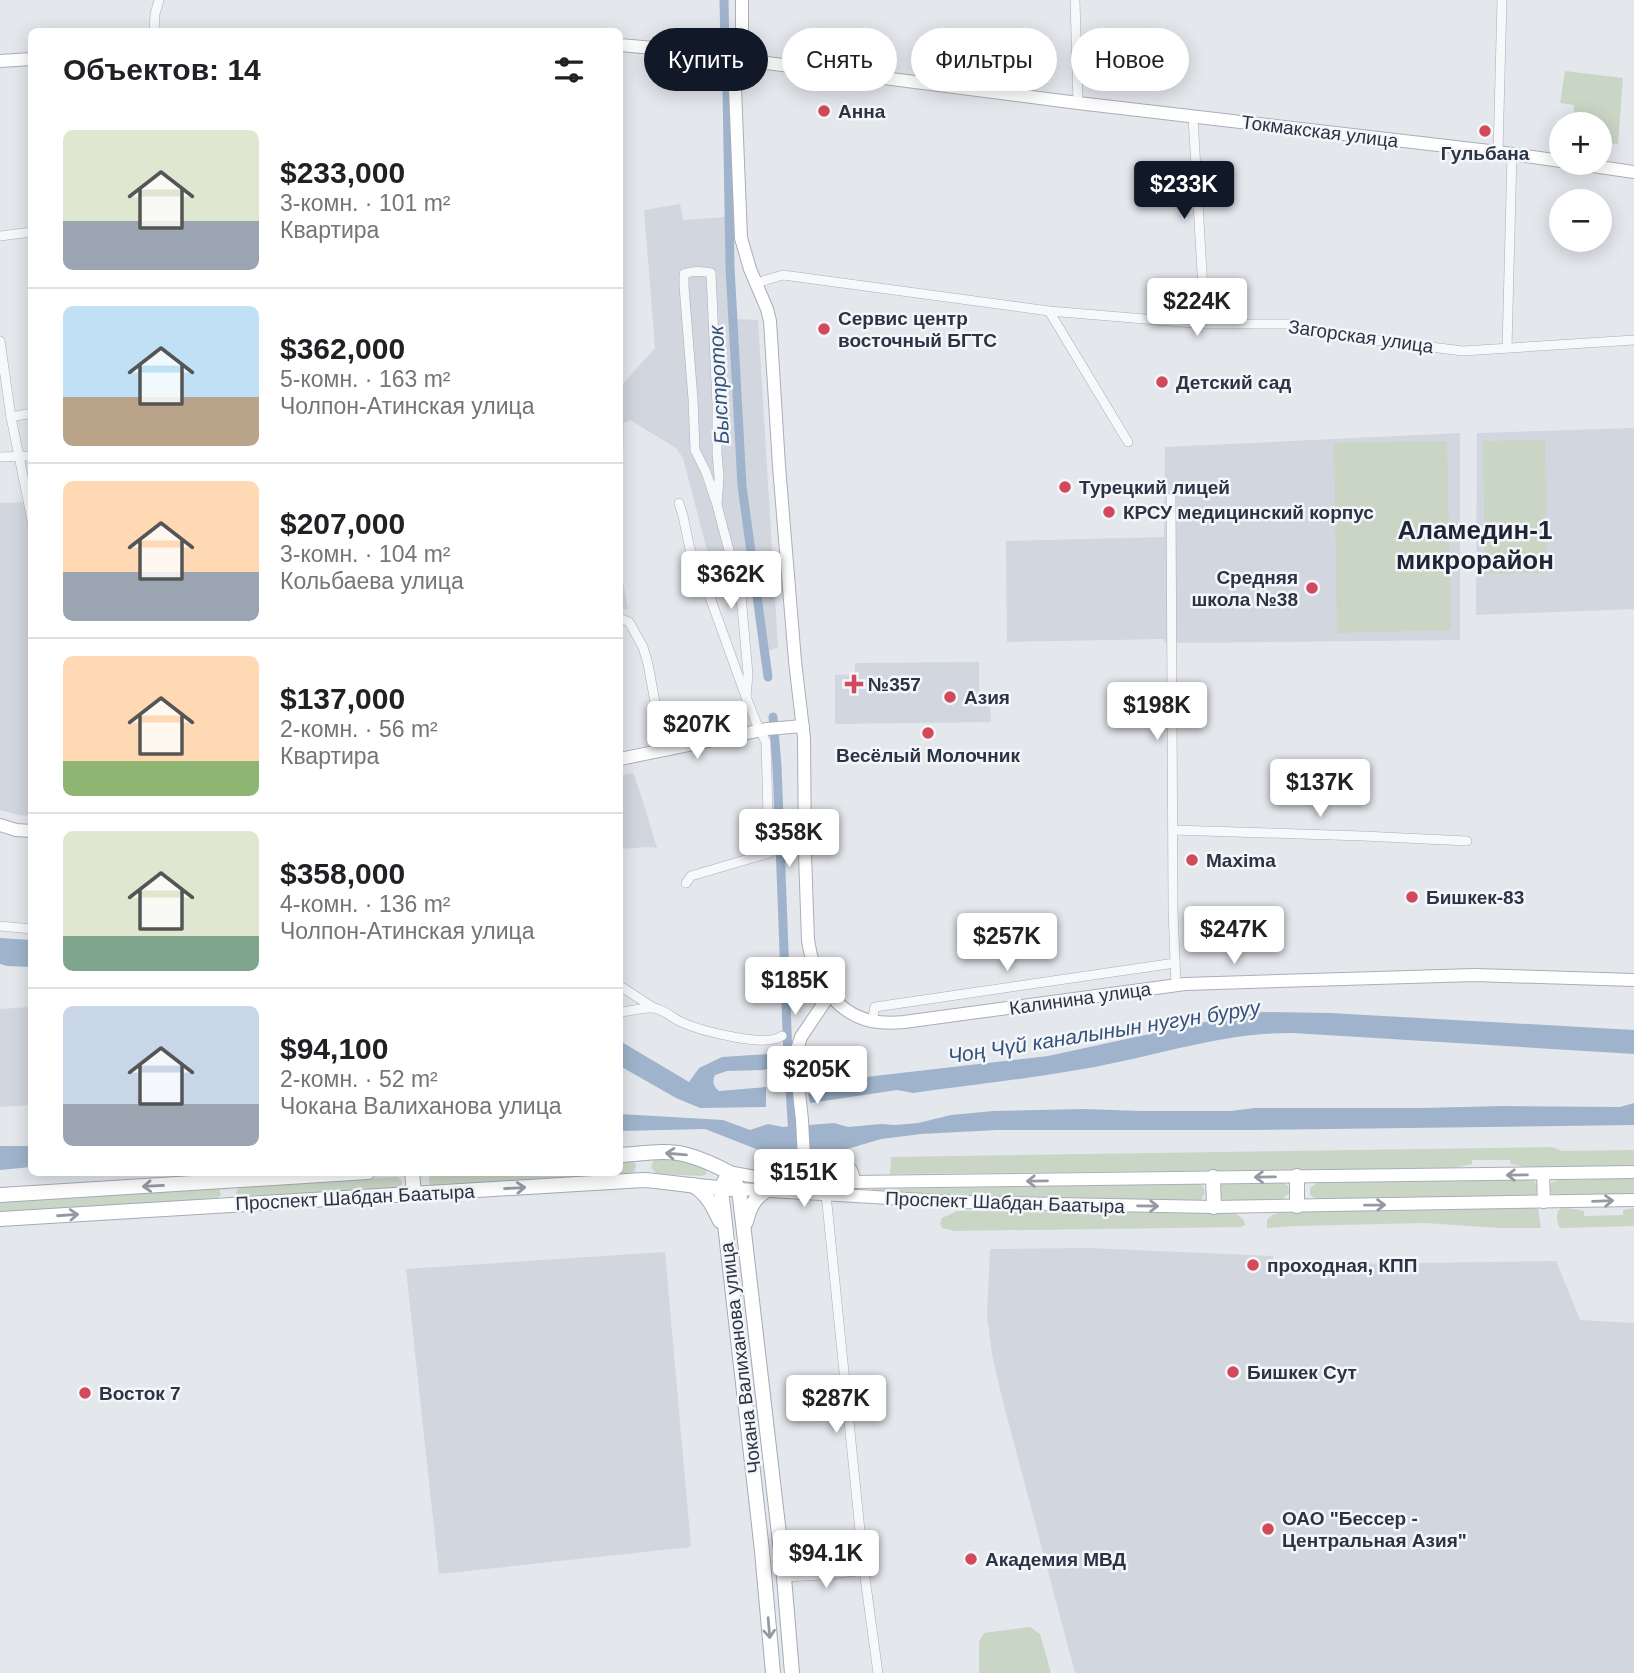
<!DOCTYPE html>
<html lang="ru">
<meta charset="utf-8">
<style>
:root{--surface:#fff;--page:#f6f6f6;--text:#202124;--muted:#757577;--line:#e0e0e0;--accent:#111827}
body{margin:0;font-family:Helvetica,sans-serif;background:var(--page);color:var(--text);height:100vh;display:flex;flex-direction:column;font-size:26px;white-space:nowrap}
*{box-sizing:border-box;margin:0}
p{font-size:23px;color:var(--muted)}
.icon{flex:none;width:38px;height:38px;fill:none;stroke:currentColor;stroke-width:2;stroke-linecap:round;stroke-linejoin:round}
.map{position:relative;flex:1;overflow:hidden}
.details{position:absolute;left:28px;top:28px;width:595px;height:1148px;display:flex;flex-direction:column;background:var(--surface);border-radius:10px;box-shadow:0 4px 18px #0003}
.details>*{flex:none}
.hud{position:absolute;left:644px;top:28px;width:665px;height:63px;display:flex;gap:14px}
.controls{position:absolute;left:1549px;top:112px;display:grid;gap:14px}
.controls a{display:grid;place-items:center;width:63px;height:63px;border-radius:50%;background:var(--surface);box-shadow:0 4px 18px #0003;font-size:35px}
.price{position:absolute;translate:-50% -60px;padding:0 16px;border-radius:7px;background:#fff;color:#222;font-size:23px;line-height:46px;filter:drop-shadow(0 2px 4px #0008)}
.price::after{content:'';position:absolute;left:50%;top:42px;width:21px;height:16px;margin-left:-10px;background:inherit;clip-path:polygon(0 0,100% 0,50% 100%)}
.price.selected{background:var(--accent);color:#fff}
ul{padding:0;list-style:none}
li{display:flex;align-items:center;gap:21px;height:175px;padding:0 35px}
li+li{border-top:2px solid var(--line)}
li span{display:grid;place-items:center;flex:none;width:196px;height:140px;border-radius:10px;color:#555}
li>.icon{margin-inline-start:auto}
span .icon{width:84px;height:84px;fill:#fffc;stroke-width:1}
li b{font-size:30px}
h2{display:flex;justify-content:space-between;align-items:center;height:84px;padding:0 35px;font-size:30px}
.pill{padding:0 24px;border-radius:32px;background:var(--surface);box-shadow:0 4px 18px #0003;font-size:24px;line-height:63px}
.pill.selected{background:var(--accent);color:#fff}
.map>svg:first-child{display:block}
.built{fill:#d2d6de}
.green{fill:#c9d6c5}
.water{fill:#9fb4cc}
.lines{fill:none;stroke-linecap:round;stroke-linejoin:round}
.stream{stroke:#9fb4cc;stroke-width:2.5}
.canal{stroke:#9fb4cc;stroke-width:9}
.street-casing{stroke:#a9aeb7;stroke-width:10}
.secondary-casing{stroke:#a9aeb7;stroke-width:14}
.primary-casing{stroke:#a3abb8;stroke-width:16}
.street{stroke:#f7f8fa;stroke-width:9}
.secondary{stroke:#fff;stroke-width:12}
.primary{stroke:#fff;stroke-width:14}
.oneway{stroke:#959aa2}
.poi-dot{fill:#d1495b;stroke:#f4f6f9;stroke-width:2.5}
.labels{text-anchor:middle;stroke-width:5;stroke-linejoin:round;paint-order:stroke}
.poi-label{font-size:19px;font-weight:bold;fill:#2b3445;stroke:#f4f6f9;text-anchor:start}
.street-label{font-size:19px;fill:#2b3445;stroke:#f4f6f9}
.water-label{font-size:21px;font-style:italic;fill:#34527a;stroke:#f4f6f9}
.district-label{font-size:26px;font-weight:bold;fill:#1d2536;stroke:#f4f6f9}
</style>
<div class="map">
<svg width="1634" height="1673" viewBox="0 0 1634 1673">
<rect width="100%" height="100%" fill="#e4e7ec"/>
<g class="built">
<polygon points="680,204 683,220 725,217 736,458 751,579 713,573 683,458 676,448 630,420 624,423 620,565 628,609 620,610 620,387 655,348 644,210"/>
<polygon points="737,319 758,320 778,647 769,651 745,493"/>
<polygon points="1634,428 1634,609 1476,615 1477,433"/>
<polygon points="1460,433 1460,640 1165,643 1164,639 1007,642 1006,541 1164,537 1165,447"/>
<polygon points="24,502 32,541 31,816 19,815 0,810 0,503"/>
<polygon points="979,662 979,703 990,703 991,722 835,724 835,675 855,674 855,663"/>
<polygon points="633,773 641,795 657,848 648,847 620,849 620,775"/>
<polygon points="31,1007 31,1105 0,1107 0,1009"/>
<polygon points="1089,1248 1273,1256 1274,1265 1556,1261 1580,1320 1634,1323 1634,1673 1075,1673 1002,1398 992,1354 987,1315 990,1249"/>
<polygon points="665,1252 691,1547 439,1574 406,1269"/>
</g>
<g class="green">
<polygon points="1565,71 1623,78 1618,144 1600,142 1600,124 1573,124 1574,105 1560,103"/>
<polygon points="1545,440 1547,573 1485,574 1483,441"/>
<polygon points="1447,441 1451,630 1337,633 1334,443"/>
<polygon points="1552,1147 1562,1151 1634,1150 1634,1166 1534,1169 1511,1164 1510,1160 1472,1160 1472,1164 1455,1168 890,1174 891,1157"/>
<path d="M657,1159l32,3 16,6 2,6 -5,2 -44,-2c-6,-4 -9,-7 -4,-14z"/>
<path d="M620,1161c6,0 12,-2 16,4l-2,8 -3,1 -200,12c-3,-4 -3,-7 0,-11l23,-3h166z"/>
<polygon points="395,1177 398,1177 402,1181 402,1184 397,1189 240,1198 236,1193 237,1190 242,1186"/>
<polygon points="1634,1178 1634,1194 1559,1196 1551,1193 1550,1190 1551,1183 1558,1180"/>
<polygon points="1534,1180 1538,1188 1535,1196 1317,1199 1310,1195 1310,1188 1318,1182"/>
<polygon points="1224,1182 1282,1182 1288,1186 1289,1193 1283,1199 1224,1201 1219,1195 1219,1187"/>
<polygon points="1199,1184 1203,1186 1205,1193 1201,1201 1007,1199 873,1192 872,1189"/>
<polygon points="216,1188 219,1189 221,1195 216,1199 0,1214 0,1201"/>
<path d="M1562,1207l22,4v5l39,-1v-5l11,-2v18l-74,2c-3,-6 -4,-11 -2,-17z"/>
<polygon points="1535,1208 1538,1209 1541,1228 1501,1228 1424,1223 1295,1226 1267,1228 1267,1220 1272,1215 1283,1212"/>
<polygon points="957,1211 1234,1212 1244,1220 1245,1225 1241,1227 954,1231 942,1228 940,1224 942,1218"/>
<polygon points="1030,1627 1040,1634 1051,1673 979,1673 979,1642 984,1633"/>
</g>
<g class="water">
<polygon points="0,938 31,940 31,967 7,966 0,964"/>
<path d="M1262,1012l68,1 304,17v24l-341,-21c-71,-1 -140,24 -210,36 -56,10 -113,16 -170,24l-16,-3 -87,13 -2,-9 17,-9 -1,-9 -8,-7 -34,-6 -18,7 -37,1 -12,4c-3,7 -2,11 4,16l47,-4v20l-66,1 -24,-10 -56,-32v-25l69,41 10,-14 23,-11 47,-3 13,5 20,1 21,-3 16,19 18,2 191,-22 166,-36z"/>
<polygon points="1634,1103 1634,1125 1249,1130 997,1130 921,1134 881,1139 837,1152 813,1156 772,1155 705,1129 620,1131 620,1114 723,1120 750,1130 768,1124 783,1127 834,1123 848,1127 881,1124 895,1125 918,1123 951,1115 993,1111 1083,1109 1141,1111 1230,1111 1255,1108 1422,1108 1504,1106 1620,1107"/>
<polygon points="0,1146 31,1146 31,1167 0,1170"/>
</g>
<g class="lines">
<polyline class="stream" points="784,1061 788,1056"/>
<g class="canal">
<polyline points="724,0 725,47"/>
<polyline points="727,89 730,267 742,486 768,677"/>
<polyline points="773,717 777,766 788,1056 795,1168"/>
</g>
<g class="street-casing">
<g id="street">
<polyline points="1075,0 1078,103"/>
<polyline points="154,32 155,14 159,0"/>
<polyline points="1193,117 1205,324"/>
<polyline points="1498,152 1502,0"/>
<polyline points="0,236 32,232"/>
<polyline points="756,283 783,275 1049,311 1205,324 1294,324 1309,332 1463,351 1634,340"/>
<polyline points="1049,311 1128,442"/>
<polyline points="0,341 11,417 32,520"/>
<polyline points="1507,348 1512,154"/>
<polyline points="11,417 32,413"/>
<polyline points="0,457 32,456"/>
<polyline points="1171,498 1173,909 1176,986"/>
<polyline points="679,503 683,516 690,549 707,589 746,697 756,722 766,742 769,853 691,876 686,883"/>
<path d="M717,505l2,-28 -2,-24v-49l-6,-131c-9,-2 -20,-2 -27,1v12l9,113 2,51 11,22 11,33 24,91 7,78 -2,23"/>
<polyline points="620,618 629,622 643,647 648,664 664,751"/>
<polyline points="1173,830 1363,836 1467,841"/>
<polyline points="0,926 32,929"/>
<polyline points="620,986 654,1008"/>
<path d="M620,1012c10,0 22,-5 32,-4 10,0 20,10 29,14 20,9 85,26 101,14"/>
<polyline points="872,1021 875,1007 1175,963"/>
<polyline points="826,1194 864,1570 878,1673"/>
<polyline points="784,1577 823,1575 864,1570"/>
</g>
</g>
<g class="secondary-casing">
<g id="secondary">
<path d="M742,0v37l-7,51 6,150 9,31 17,40 3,12 9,145 16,195 9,77 1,116 3,86c5,36 25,72 63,81 11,2 22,2 33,1l281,-38 289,-9 160,5"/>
<polyline points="620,45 710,53 759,62 1078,103 1498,152 1561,161"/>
<polyline points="0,61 32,59"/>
<polyline points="1572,163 1634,172"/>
<polyline points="620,759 767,729 803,726"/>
<polyline points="0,825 16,830 32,831"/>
<path d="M830,994l-29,43 -6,19 7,64 2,38 9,7 29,-1c10,3 11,9 12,18"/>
<polyline points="728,1172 778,1181 854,1182 1634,1172"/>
<polyline points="1543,1174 1544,1202"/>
<polyline points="739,1189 957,1202 1214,1207 1634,1200"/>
</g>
</g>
<g class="primary-casing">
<g id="primary">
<path d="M620,1155c21,-1 46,-6 67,0 15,4 28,10 41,17"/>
<polyline points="412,1172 414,1194"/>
<polyline points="728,1172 739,1189 784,1577 792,1673"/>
<polyline points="1213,1177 1214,1207"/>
<polyline points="725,1180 721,1189 762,1551 773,1673"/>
<path d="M693,1185c14,9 20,21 27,36"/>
<polyline points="0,1195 368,1172"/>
<polyline points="1297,1206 1297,1176"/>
<path d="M0,1219l643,-39c32,2 64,9 96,9"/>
<path d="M746,1222c3,-14 8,-24 21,-32"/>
</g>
</g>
<use href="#street" class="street"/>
<use href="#secondary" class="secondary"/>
<use href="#primary" class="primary"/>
</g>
<defs><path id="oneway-shaft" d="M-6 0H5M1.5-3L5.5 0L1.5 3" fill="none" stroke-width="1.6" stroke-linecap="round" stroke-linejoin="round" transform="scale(1.75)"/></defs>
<g class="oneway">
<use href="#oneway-shaft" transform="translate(676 1154) rotate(-175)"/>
<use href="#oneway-shaft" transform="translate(1517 1175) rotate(179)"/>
<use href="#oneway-shaft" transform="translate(1265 1177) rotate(179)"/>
<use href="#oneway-shaft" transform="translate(1037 1181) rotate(179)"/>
<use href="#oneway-shaft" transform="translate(153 1186) rotate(177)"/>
<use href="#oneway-shaft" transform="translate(515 1188) rotate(-3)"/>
<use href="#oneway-shaft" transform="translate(1603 1201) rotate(-2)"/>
<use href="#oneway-shaft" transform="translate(1375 1205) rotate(-1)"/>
<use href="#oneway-shaft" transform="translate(1148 1206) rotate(1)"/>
<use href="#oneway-shaft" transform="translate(68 1215) rotate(-4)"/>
<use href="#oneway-shaft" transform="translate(769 1628) rotate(85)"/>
</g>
<g class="poi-dot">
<circle cx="824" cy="111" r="7"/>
<circle cx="1485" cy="131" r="7"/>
<circle cx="824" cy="329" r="7"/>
<circle cx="1162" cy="382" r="7"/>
<circle cx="1065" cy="487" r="7"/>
<circle cx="1109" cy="512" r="7"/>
<circle cx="1312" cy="588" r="7"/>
<path d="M850.5 673.5h7v7h7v7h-7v7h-7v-7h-7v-7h7z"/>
<circle cx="950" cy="697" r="7"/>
<circle cx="928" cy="733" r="7"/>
<circle cx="1192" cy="860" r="7"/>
<circle cx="1412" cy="897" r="7"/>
<circle cx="1253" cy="1265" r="7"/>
<circle cx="1233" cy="1372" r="7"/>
<circle cx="85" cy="1393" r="7"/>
<circle cx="1268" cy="1529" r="7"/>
<circle cx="971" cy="1559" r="7"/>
</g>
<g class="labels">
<g class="poi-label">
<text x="838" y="118">Анна</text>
<text x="1485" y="160" text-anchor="middle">Гульбана</text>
<text x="838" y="325">Сервис центр<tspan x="838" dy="22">восточный БГТС</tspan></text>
<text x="1176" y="389">Детский сад</text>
<text x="1079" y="494">Турецкий лицей</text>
<text x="1123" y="519">КРСУ медицинский корпус</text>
<text x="1298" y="584" text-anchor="end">Средняя<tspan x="1298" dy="22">школа №38</tspan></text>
<text x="868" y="691">№357</text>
<text x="964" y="704">Азия</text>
<text x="928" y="762" text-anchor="middle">Весёлый Молочник</text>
<text x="1206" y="867">Maxima</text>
<text x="1426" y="904">Бишкек-83</text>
<text x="1267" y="1272">проходная, КПП</text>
<text x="1247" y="1379">Бишкек Сут</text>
<text x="99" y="1400">Восток 7</text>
<text x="1282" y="1525">ОАО "Бессер -<tspan x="1282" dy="22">Центральная Азия"</tspan></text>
<text x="985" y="1566">Академия МВД</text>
</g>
<g class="street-label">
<text transform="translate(1320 131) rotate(7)" y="7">Токмакская улица</text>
<text transform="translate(1361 336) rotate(8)" y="7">Загорская улица</text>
<text transform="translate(1080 998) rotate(-8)" y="7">Калинина улица</text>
<text transform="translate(355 1197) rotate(-3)" y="7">Проспект Шабдан Баатыра</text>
<text transform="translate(1005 1202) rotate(2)" y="7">Проспект Шабдан Баатыра</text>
<text transform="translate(740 1358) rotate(-97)" y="7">Чокана Валиханова улица</text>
</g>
<g class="water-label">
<text transform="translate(719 385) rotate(-93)" y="7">Быстроток</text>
<text transform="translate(1104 1032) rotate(-9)" y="7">Чоң Чүй каналынын нугун буруу</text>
</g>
<g class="district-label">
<text x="1475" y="539">Аламедин-1<tspan x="1475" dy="30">микрорайон</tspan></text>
</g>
</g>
</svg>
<div class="controls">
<a>+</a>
<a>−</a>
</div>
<b class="price selected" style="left:1184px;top:221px">$233K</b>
<b class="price" style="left:1197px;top:338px">$224K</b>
<b class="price" style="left:731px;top:611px">$362K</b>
<b class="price" style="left:1157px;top:742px">$198K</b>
<b class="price" style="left:697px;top:761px">$207K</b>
<b class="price" style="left:1320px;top:819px">$137K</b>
<b class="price" style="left:789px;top:869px">$358K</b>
<b class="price" style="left:1234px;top:966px">$247K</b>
<b class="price" style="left:1007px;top:973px">$257K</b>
<b class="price" style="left:795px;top:1017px">$185K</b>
<b class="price" style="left:817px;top:1106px">$205K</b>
<b class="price" style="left:804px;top:1209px">$151K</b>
<b class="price" style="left:836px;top:1435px">$287K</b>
<b class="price" style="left:826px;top:1590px">$94.1K</b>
<div class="hud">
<a class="pill selected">Купить</a>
<a class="pill">Снять</a>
<a class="pill">Фильтры</a>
<a class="pill">Новое</a>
</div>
<section class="details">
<h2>Объектов: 14<svg class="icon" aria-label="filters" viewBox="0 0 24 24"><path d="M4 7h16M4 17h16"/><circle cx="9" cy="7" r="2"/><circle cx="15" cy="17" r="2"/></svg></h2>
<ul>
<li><span style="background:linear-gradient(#dfe7d0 65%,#9aa5b1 0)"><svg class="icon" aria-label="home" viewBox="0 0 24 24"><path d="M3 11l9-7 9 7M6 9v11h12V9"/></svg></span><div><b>$233,000</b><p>3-комн. · 101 m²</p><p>Квартира</p></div></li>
<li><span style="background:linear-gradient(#bfe0f5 65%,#b9a48a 0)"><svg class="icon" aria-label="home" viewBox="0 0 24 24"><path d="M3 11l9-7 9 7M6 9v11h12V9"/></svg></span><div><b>$362,000</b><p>5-комн. · 163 m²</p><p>Чолпон-Атинская улица</p></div></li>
<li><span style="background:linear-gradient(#ffd9b3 65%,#9aa5b1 0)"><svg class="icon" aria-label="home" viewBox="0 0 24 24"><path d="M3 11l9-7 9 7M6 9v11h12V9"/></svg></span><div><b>$207,000</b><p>3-комн. · 104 m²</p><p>Кольбаева улица</p></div></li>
<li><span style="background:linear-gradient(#ffd9b3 75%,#8fb573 0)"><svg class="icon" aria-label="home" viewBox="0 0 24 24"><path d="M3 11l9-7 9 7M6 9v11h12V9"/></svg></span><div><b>$137,000</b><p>2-комн. · 56 m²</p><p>Квартира</p></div></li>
<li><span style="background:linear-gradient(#dfe7d0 75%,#7fa58c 0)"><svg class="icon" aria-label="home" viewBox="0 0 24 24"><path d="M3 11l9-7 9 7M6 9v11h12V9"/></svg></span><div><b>$358,000</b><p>4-комн. · 136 m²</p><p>Чолпон-Атинская улица</p></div></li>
<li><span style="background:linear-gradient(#c9d6e8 70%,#9aa5b1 0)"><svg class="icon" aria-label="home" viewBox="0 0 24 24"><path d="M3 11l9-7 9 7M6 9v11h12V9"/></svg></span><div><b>$94,100</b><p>2-комн. · 52 m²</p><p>Чокана Валиханова улица</p></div></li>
</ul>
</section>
</div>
